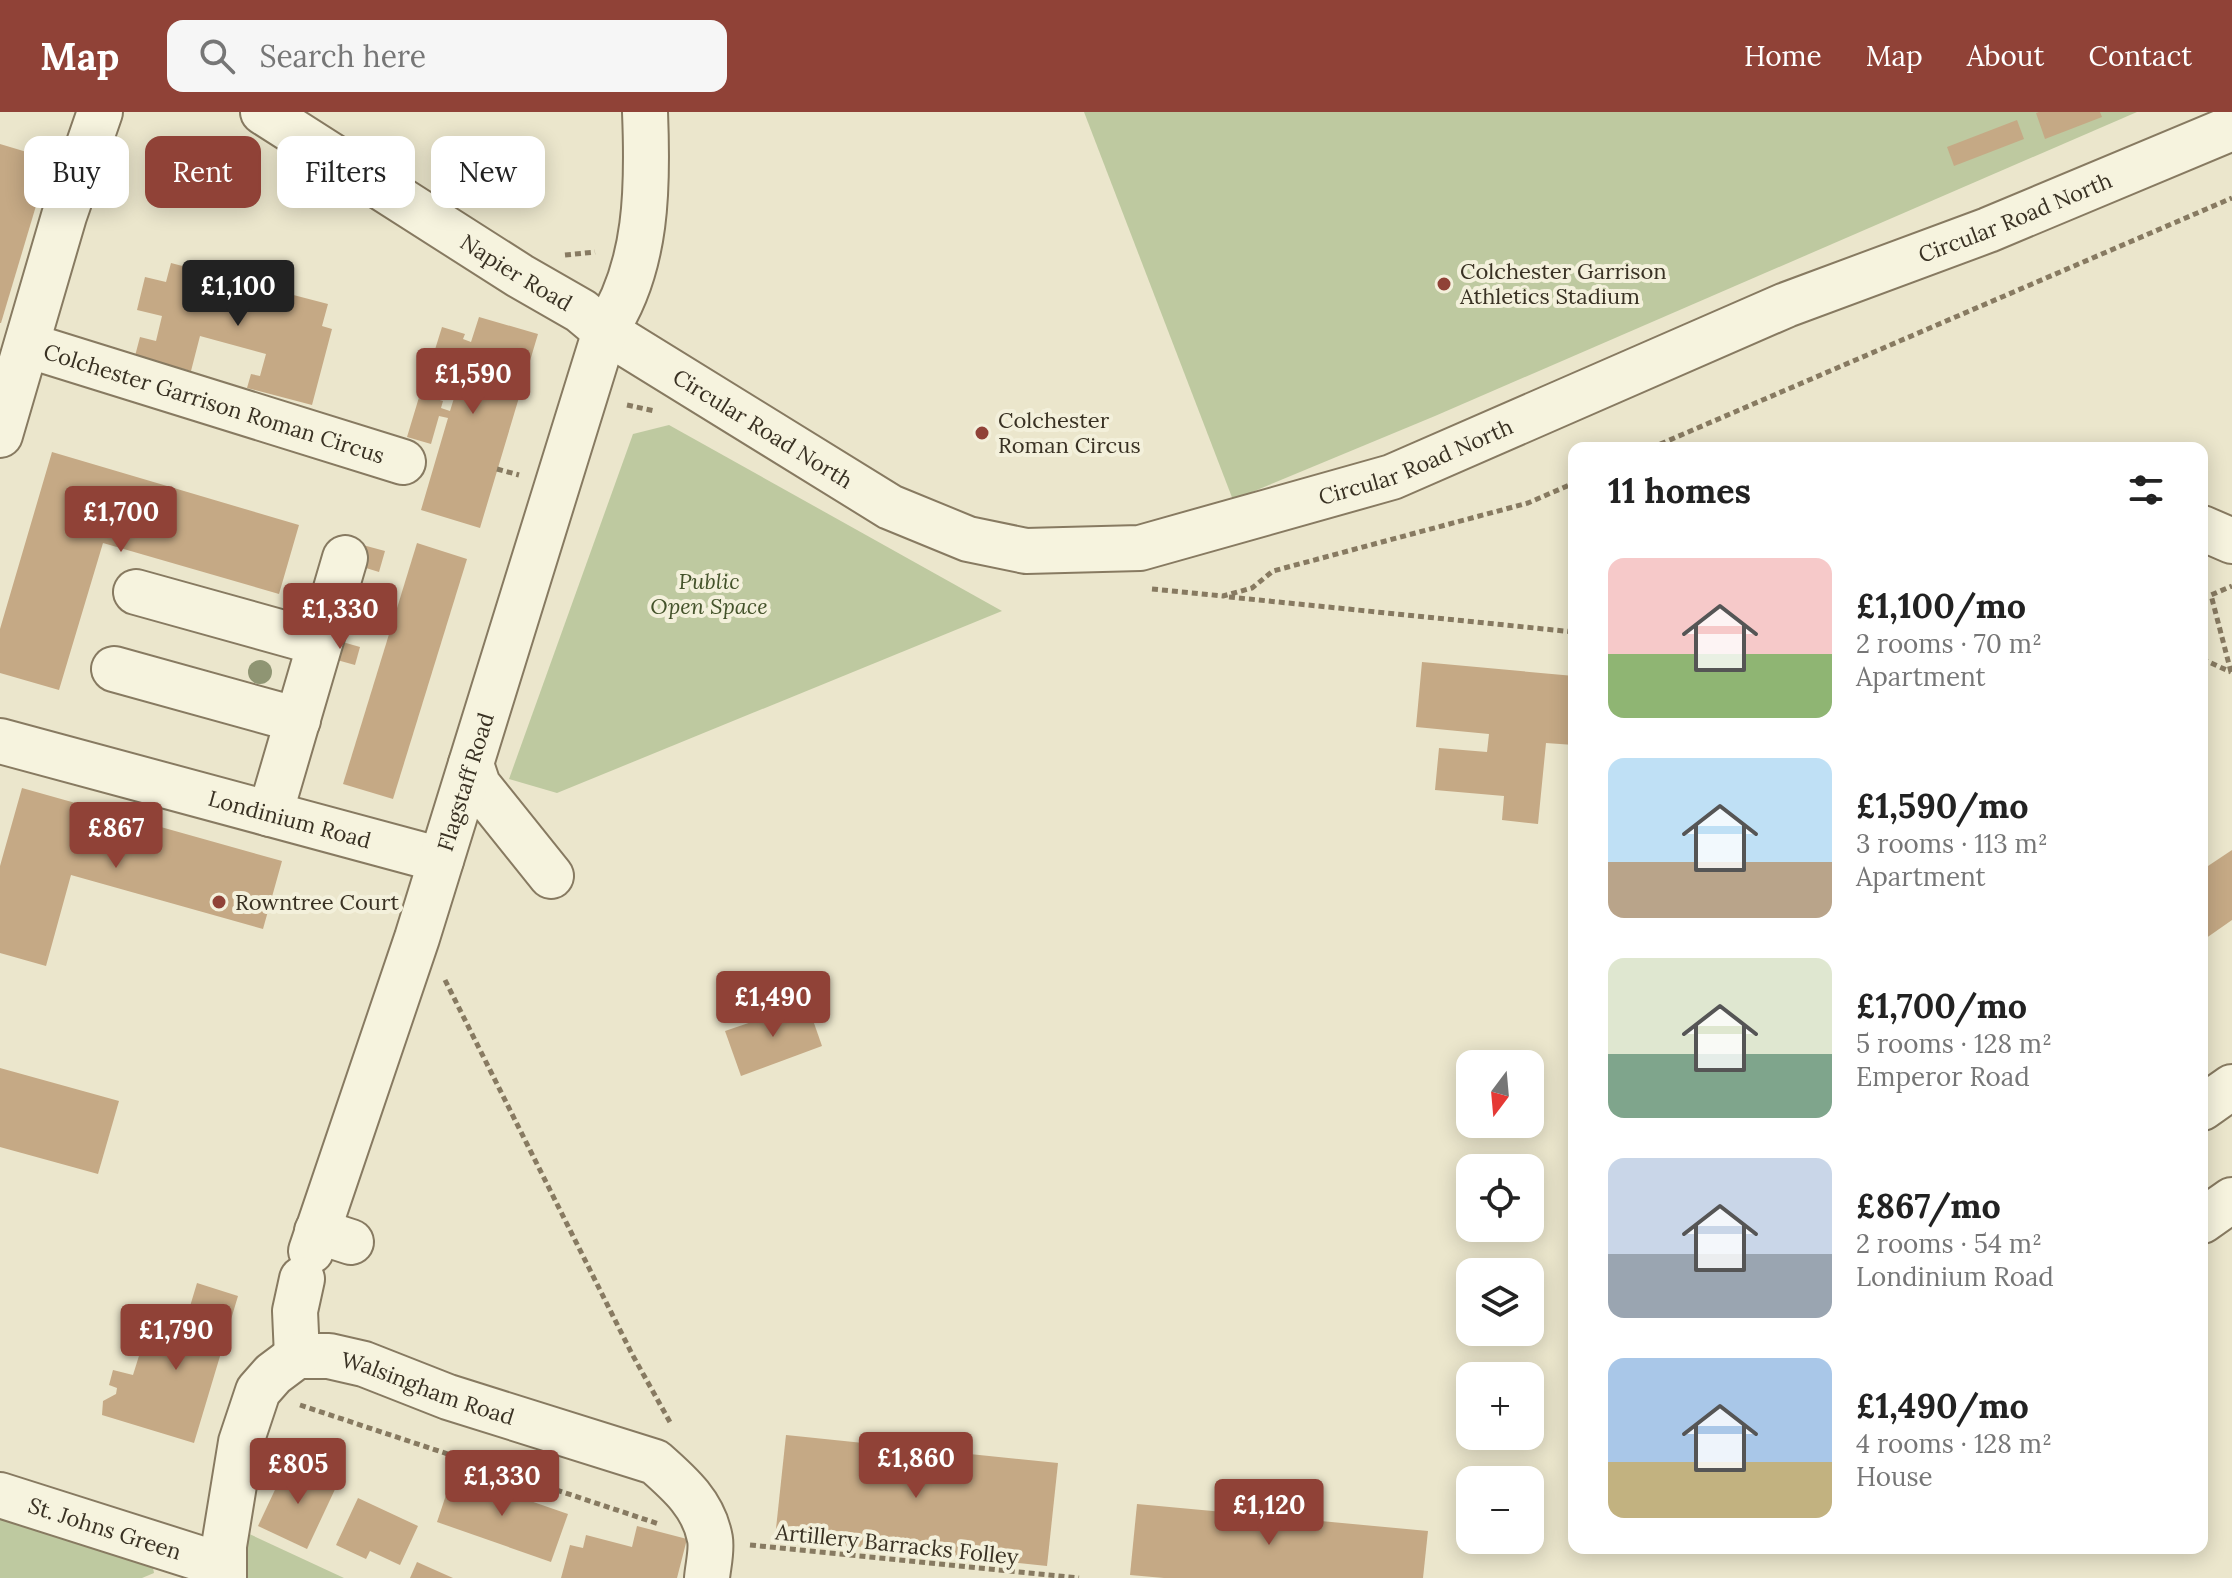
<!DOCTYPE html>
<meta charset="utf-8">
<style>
:root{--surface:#fff;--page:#f6f6f6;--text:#222;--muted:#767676;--accent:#904237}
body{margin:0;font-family:Lora,serif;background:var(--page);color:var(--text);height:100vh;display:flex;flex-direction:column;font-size:30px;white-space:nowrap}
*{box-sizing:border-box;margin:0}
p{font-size:26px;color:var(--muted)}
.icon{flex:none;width:44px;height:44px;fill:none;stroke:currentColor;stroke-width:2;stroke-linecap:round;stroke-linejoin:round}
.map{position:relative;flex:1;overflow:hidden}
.side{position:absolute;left:1568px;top:330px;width:640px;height:1112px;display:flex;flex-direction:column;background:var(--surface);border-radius:16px;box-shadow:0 4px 20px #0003}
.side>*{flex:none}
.top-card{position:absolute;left:24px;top:24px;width:760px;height:72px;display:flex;gap:16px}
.needle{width:52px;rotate:196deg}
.tools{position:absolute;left:1456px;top:938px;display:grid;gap:16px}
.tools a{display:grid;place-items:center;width:88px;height:88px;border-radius:16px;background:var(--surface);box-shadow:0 4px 20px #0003;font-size:40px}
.price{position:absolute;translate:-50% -68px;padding:0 18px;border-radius:8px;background:var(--accent);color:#fff;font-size:26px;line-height:52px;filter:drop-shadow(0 2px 4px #0008)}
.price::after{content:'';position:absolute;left:50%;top:48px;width:24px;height:18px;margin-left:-12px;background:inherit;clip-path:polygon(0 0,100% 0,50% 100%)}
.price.on{background:#222;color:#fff}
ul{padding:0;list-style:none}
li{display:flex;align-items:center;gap:24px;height:200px;padding:0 40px}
li span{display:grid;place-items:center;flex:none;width:224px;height:160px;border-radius:16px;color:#555}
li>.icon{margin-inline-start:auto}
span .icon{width:96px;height:96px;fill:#fffc;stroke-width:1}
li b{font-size:34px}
h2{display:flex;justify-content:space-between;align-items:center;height:96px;padding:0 40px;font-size:34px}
.pill{padding:0 28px;border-radius:16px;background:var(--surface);box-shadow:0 4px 20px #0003;font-size:28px;line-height:72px}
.pill.on{background:var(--accent);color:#fff}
header{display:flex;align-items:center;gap:48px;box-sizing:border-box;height:112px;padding:0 40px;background:var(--accent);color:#fff}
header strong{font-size:38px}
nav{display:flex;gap:44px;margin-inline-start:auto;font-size:28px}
.search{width:560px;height:72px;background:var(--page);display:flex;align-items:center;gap:20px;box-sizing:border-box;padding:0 28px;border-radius:16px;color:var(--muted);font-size:30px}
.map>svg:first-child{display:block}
.green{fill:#bec9a0}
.building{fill:#c5a985}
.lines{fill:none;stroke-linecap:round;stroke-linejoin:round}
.minor-casing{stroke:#877a61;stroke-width:48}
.path{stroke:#877a61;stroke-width:5;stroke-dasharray:6 4;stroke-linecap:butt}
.minor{stroke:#f6f3de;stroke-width:44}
.tree{fill:#8f9573}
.poi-dot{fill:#904237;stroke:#f3f0db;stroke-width:3}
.labels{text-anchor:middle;stroke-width:8;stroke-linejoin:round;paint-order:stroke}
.street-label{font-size:22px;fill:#393123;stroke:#f3f0db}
.poi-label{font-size:22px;fill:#393123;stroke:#f3f0db;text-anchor:start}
.park-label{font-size:22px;font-style:italic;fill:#44532b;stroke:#f3f0db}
</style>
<header>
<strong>Map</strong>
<div class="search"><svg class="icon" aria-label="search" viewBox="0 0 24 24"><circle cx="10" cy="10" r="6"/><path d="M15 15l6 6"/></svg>Search here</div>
<nav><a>Home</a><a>Map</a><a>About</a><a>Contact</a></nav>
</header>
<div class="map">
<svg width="2232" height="1466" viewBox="0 0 2232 1466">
<rect width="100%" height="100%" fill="#ebe6cc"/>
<g class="green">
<polygon points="1084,0 2137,0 1435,304 1233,388"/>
<polygon points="669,313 1002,499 557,681 509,667 633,322"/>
<polygon points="0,1393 150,1439 154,1461 142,1466 0,1466"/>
<polygon points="245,1420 344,1466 247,1466"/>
</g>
<g class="building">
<polygon points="2039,0 2100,0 2102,5 2045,27 2036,1"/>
<polygon points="2017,8 2024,27 1954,54 1947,35"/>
<polygon points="0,32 50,47 1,211 0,211"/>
<polygon points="171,151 328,192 322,214 332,217 312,293 247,276 251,262 260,264 266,242 200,224 191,259 135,244 140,225 156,229 162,204 137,198 145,165 166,170"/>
<polygon points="479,205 538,222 480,416 421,398 448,306 439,304 431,332 407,325 420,282 443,289 441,296 450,299 468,241 458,239 450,266 428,260 442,215 465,222 463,227 471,230"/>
<polygon points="52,340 299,413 279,482 103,431 59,578 0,561 0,517"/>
<polygon points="417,431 467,447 393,687 343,672"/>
<polygon points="359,432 385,439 379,460 353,452"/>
<polygon points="325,525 360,535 355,553 319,543"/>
<polygon points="1422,550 1574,564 1574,633 1546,631 1538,712 1502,708 1504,684 1435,678 1439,636 1487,640 1489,622 1416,615"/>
<polygon points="22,676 282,749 263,817 71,763 46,854 0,841 0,754"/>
<polygon points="2232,738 2232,808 2202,829 2202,758"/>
<polygon points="807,891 822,934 741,964 725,919"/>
<polygon points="0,956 119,989 98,1062 0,1035"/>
<polygon points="197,1171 238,1184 194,1331 102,1303 103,1289 116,1282 117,1276 109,1273 113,1258 133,1263 143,1231 176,1241"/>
<polygon points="786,1323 1058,1351 1047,1454 775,1426"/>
<polygon points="288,1350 337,1373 307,1437 258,1414"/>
<polygon points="453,1362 568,1402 551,1450 437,1410"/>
<polygon points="358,1386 418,1414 400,1453 370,1439 366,1447 336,1433"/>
<polygon points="1137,1392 1428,1419 1423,1466 1164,1466 1130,1463"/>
<polygon points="637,1414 687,1427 677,1466 561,1466 570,1433 583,1436 586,1423 632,1435"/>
<polygon points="417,1450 453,1466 410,1466"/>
</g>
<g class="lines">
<g class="minor-casing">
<g id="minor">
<path id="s1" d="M263,0l257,164 61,35 24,20 285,176 78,32 58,12 114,-3 252,-71 394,-172 202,-75 244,-102"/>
<path id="s2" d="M27,233l376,117"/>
<polyline points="0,323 64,104 100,0"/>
<polyline points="2202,416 2232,429"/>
<polyline points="136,480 319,531"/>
<polyline points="114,557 298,608"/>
<path id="s3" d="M0,629l441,119"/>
<polyline points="471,652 478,673 551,764"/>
<polyline points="270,702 345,446"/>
<polyline points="2202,996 2232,975"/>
<polyline points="2202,1109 2232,1088"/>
<polyline points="317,1119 351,1130"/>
<path id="s4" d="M311,1139l106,-313 188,-607c43,-64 43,-145 40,-219"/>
<path id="s5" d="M297,1244h32l35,8 84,33 207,65c25,22 49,43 55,77 2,12 -2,27 -3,39"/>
<polyline points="297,1244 295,1199 302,1167"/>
<path id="s6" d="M0,1383l211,67"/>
<polyline points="224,1466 224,1434 241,1330 258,1279 273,1262 297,1244"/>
</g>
</g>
<g class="path">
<polyline points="565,143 595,140"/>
<polyline points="627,293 655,299"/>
<polyline points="1651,336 2232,86"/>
<polyline points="497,357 519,363"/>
<polyline points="1152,477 1223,484 1252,476 1273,459 1528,391 1574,371"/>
<polyline points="1229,485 1574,520"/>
<polyline points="2202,547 2231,560"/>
<polyline points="2231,560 2211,483 2232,474"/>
<polyline points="445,868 632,1242 671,1312"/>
<polyline points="300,1293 659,1412"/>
<polyline points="750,1433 1079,1466"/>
</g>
<use href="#minor" class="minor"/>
</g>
<circle class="tree" cx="260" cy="560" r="12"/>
<g class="poi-dot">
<circle cx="1444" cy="172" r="8"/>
<circle cx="982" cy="321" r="8"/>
<circle cx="219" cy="790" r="8"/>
</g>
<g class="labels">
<g class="street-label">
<text dy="8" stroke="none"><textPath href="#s1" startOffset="1936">Circular Road North</textPath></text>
<text dy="8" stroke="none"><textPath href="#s1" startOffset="300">Napier Road</textPath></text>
<text dy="8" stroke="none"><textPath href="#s2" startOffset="196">Colchester Garrison Roman Circus</textPath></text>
<text dy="8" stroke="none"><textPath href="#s1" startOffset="592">Circular Road North</textPath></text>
<text dy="8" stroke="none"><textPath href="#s1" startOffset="1288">Circular Road North</textPath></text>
<text dy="8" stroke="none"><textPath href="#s4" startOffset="494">Flagstaff Road</textPath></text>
<text dy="8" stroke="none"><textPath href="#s3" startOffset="300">Londinium Road</textPath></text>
<text dy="8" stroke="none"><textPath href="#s5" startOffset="136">Walsingham Road</textPath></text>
<text dy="8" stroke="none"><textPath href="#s6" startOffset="110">St. Johns Green</textPath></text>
<text transform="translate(897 1432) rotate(6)" y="8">Artillery Barracks Folley</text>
</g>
<g class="poi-label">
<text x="1460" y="167">Colchester Garrison<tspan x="1460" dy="25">Athletics Stadium</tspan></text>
<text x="998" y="316">Colchester<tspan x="998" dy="25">Roman Circus</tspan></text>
<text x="235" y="798">Rowntree Court</text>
</g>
<g class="park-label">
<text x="709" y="477">Public<tspan x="709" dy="25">Open Space</tspan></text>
</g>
</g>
</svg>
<div class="tools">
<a><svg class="needle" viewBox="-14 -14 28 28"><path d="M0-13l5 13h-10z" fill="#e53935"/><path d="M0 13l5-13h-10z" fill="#767676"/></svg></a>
<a><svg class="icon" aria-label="locate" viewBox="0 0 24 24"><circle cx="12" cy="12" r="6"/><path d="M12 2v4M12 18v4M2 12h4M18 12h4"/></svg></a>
<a><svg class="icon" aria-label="layers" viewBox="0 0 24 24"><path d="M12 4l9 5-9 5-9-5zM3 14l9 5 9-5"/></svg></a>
<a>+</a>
<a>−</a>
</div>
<b class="price on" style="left:238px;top:216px">£1,100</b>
<b class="price" style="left:473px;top:304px">£1,590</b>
<b class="price" style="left:121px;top:442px">£1,700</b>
<b class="price" style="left:340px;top:539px">£1,330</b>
<b class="price" style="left:116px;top:758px">£867</b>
<b class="price" style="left:773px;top:927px">£1,490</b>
<b class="price" style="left:176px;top:1260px">£1,790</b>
<b class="price" style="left:916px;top:1388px">£1,860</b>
<b class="price" style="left:298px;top:1394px">£805</b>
<b class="price" style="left:502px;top:1406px">£1,330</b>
<b class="price" style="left:1269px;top:1435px">£1,120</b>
<div class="top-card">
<a class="pill">Buy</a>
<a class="pill on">Rent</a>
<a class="pill">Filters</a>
<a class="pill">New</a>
</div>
<section class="side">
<h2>11 homes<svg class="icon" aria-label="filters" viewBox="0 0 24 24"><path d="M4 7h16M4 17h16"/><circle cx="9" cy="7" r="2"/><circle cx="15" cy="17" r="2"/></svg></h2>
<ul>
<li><span style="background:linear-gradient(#f6c9c9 60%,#8fb573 0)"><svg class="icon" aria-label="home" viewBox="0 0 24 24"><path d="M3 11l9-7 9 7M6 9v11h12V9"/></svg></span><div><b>£1,100/mo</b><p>2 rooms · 70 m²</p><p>Apartment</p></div></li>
<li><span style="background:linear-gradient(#bfe0f5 65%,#b9a48a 0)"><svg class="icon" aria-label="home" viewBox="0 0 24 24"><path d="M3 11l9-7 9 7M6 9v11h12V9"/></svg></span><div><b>£1,590/mo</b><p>3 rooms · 113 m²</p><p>Apartment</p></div></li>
<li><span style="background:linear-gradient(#dfe7d0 60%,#7fa58c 0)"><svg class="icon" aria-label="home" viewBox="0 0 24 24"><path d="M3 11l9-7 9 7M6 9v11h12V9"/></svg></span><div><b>£1,700/mo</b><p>5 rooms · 128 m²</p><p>Emperor Road</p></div></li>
<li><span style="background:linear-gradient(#c9d6e8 60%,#9aa5b1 0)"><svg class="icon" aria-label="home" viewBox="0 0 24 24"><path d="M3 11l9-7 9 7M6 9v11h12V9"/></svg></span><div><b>£867/mo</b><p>2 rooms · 54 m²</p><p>Londinium Road</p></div></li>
<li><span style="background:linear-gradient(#a9c7e8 65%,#c2b280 0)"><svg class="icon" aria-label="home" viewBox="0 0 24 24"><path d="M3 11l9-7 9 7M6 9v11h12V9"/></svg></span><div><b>£1,490/mo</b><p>4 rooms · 128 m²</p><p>House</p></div></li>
</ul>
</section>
</div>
